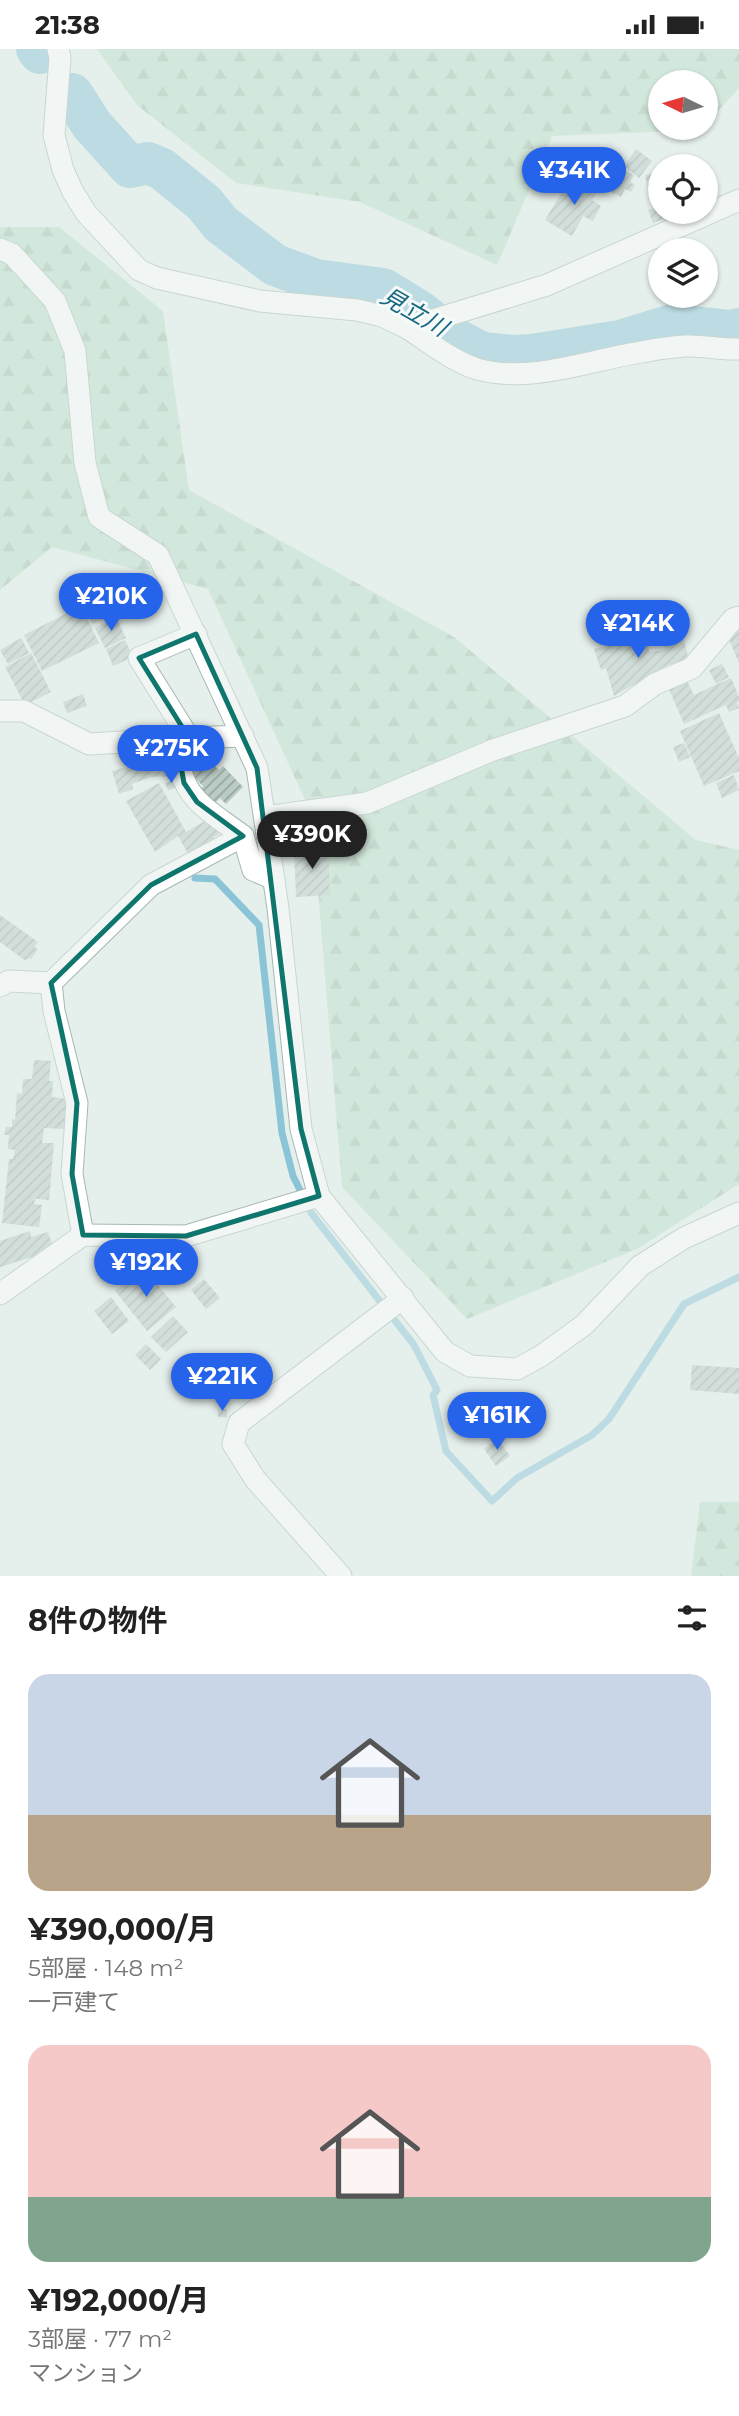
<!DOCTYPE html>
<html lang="ja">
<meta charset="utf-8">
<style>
:root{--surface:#fff;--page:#f2f2f2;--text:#222;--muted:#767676;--accent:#2563eb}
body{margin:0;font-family:Montserrat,"Noto Sans JP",sans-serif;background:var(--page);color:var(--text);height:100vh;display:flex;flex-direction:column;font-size:26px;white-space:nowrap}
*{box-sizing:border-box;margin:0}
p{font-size:23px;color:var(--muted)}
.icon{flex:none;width:38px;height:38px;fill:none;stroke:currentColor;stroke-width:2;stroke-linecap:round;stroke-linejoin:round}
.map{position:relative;height:1527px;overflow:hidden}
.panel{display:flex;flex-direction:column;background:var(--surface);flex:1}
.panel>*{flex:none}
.needle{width:46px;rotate:275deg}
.tools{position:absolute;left:648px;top:21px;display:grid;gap:14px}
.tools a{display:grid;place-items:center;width:70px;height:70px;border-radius:50%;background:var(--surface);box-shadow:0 2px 5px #0004;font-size:35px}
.price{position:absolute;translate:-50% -60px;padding:0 16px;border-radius:24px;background:var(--accent);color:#fff;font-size:23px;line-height:46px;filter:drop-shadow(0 2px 4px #0008)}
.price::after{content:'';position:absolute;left:50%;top:42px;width:21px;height:16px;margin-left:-10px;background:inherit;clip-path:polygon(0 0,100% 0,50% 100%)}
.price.current{background:#222;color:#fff}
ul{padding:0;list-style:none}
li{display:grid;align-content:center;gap:14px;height:371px;padding:0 28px}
li span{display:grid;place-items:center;height:217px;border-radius:21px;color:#555}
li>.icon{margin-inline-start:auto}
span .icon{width:126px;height:126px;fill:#fffc;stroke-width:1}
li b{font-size:30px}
h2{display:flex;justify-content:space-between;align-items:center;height:84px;padding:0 28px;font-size:30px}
.status{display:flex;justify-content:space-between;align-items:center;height:49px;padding:0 35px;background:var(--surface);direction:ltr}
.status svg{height:19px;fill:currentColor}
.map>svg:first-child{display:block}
.forest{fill:url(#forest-firs)}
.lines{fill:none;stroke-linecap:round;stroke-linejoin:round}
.stream{stroke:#8bc4d7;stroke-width:7}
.river{stroke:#8bc4d7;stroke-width:42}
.building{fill:url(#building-hatch)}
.minor-casing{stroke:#a7b8b3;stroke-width:23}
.minor{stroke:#fff;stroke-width:21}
.marked{fill:none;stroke:#0f766e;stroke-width:5;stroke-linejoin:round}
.labels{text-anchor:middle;stroke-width:6;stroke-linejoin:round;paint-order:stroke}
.water-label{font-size:24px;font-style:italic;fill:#186883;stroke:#f6fbf9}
</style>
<div class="status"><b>21:38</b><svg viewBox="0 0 49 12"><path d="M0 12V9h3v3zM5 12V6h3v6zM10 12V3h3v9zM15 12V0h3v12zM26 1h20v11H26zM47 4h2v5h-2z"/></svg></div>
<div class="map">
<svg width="739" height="1527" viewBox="0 0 739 1527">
<defs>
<pattern id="forest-firs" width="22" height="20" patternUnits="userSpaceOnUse" patternTransform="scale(1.75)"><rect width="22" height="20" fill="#bde1ca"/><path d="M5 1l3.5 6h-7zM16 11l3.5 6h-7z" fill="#a2c2ae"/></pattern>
<pattern id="building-hatch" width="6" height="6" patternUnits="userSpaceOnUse" patternTransform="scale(1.75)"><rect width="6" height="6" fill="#bacac5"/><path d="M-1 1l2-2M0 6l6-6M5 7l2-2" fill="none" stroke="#97a6a1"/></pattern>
</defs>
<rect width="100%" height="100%" fill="#e5efeb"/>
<g class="forest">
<polygon points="97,0 739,0 739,39 705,76 705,33 660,33 660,79 702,79 701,81 552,87 497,216 360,153 236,134 137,56"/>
<polygon points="0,178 59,178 163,262 189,441 454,588 696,791 739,801 739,1135 637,1200 467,1270 342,1138 312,766 208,540 52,498 0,541"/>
<polygon points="700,1453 739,1453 739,1527 691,1527"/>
</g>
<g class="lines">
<polyline class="stream" points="195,829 215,830 259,876 282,1084 293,1127 312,1165 414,1296 437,1341 433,1346 446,1402 492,1452 517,1429 592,1386 609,1370 684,1255 739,1228"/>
<g class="river">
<polyline points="37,0 40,4"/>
<polyline points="72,45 92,76 130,118 148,114 162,120 204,154 221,175 275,216 316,231 383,240 419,262 453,289 482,304 515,307 532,306 620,292 672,276 729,282 739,280"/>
</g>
</g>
<g class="building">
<polygon points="636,100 652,112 639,129 624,117"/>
<polygon points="594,105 634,126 630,133 635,136 631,143 625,140 621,148 582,128"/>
<polygon points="660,123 660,147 650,149 645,126"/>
<polygon points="576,129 598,142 592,151 601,157 593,172 583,167 572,187 545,171 566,136 571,138"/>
<polygon points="660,157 660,163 675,163 676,166 653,174 648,161"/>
<polygon points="107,544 117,562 93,575 83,557"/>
<polygon points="81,557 99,594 42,622 24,586"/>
<polygon points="116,568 126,589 105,599 95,579"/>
<polygon points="739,581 739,614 727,586"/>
<polygon points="662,584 669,584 669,594 684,590 689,612 668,616 614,647 606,619 601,621 594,600 612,596 611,592 647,586 649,603 665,601 664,594 662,594"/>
<polygon points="21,589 29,604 8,615 0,601"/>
<polygon points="125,591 133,608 113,617 106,600"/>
<polygon points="31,604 51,643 25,656 5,618"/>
<polygon points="722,615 729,628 716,635 709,621"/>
<polygon points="731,629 739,648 739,653 737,654 739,659 729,663 726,656 684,675 669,640 687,632 694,646"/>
<polygon points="83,645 87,657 67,664 63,653"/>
<polygon points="719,664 739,709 739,722 704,737 680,682"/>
<polygon points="684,694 690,708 679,713 673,698"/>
<polygon points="197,699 219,721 223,717 243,738 226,755 220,749 215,754 201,740 203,737 185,719 184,701"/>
<polygon points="172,712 172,727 151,728 132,735 133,740 119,745 112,722 133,716 133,719 149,713"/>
<polygon points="734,726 739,741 722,749 716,734"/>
<polygon points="174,731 177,738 168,741 165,734"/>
<polygon points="159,734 186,783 212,768 221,784 214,788 218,795 191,810 178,787 155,803 126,752"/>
<polygon points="328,796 330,846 296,848 294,798"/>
<polygon points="0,866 38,893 34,898 38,900 31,910 28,909 26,912 0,893"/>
<polygon points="34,1011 51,1012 49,1032 53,1032 52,1048 68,1050 66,1080 44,1079 42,1094 54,1094 49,1151 27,1149 35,1150 34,1155 42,1156 39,1178 2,1174 9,1110 13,1110 15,1101 8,1100 9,1086 4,1086 6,1078 12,1078 12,1070 15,1071 17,1044 22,1045 23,1030 32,1030"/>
<polygon points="30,1182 31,1188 48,1183 54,1201 0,1218 0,1192"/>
<polygon points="139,1196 150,1209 130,1228 118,1215"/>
<polygon points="144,1219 176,1258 147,1282 115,1242"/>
<polygon points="204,1230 220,1249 206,1260 191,1241"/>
<polygon points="111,1248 129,1272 112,1285 94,1262"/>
<polygon points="173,1267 188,1283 166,1303 151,1288"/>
<polygon points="146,1295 161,1310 150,1321 135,1306"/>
<polygon points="692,1316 739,1319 739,1345 690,1341"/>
<rect x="218" y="1360" width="9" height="8"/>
<polygon points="497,1389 510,1407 496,1417 484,1400"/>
</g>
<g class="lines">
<g class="minor-casing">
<g id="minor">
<polyline points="58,0 60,9 54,86 63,121 73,143 86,164 139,221 157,229 260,252 357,261 382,267 407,279 547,236 739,151"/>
<polyline points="0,200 12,205 55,252 75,302 85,414 99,468 158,506 257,719 278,859 301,1080 319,1147 445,1303 470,1317 517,1320 541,1307 584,1276 640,1217 684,1189 739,1164"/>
<path d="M407,279c22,14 45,33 70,41 54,15 112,-9 165,-17 14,-3 29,-5 43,-6 18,-1 36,4 54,3"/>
<polyline points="0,662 24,662 89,695 189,689 139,609 196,585"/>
<polyline points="189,689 243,687"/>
<path d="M176,690c3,58 24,65 67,97"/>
<polyline points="265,768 367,754 493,701 625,657 655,635 692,619 733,570 739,568"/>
<polyline points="51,934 54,962 77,1054 72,1125 83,1186"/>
<polyline points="0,937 9,932 51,934 151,836 243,787 253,821 274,830"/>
<polyline points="0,1245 83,1186 186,1187 319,1147"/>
<polyline points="341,1527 255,1430 233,1395 239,1374 403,1249"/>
</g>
</g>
<use href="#minor" class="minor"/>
</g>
<path d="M0 0H739V1527H0ZM196,585l61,134 44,361 18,67 -133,40 -103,-1 -11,-61 5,-71 -26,-120 100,-98 92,-49 -46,-34 -13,-19 -8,-44 13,-1 -50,-80z" fill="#e5efeb" fill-opacity=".55" fill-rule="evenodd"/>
<path class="marked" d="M196,585l61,134 44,361 18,67 -133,40 -103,-1 -11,-61 5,-71 -26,-120 100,-98 92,-49 -46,-34 -13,-19 -8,-44 13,-1 -50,-80z"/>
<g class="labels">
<g class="water-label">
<text transform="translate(414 263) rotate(30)" y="8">見立川</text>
</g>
</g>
</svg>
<div class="tools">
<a><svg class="needle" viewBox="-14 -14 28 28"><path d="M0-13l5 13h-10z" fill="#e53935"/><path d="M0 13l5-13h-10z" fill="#767676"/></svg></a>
<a><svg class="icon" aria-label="locate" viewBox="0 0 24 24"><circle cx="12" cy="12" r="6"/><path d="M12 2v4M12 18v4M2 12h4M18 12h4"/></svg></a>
<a><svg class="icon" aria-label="layers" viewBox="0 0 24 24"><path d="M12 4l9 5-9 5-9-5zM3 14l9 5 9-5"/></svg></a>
</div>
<b class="price" style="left:574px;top:158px">¥341K</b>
<b class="price" style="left:111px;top:584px">¥210K</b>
<b class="price" style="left:638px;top:611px">¥214K</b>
<b class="price" style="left:171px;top:736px">¥275K</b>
<b class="price current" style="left:312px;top:822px">¥390K</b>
<b class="price" style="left:146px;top:1250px">¥192K</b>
<b class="price" style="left:222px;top:1364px">¥221K</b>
<b class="price" style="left:497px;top:1403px">¥161K</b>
</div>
<section class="panel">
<h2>8件の物件<svg class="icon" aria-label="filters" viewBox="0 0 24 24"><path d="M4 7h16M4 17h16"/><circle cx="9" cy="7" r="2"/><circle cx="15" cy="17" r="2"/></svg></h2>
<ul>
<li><span style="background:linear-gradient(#c9d6e8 65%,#b9a48a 0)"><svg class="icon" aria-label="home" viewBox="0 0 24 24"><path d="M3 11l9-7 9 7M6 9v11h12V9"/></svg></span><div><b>¥390,000/月</b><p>5部屋 · 148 m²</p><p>一戸建て</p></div></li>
<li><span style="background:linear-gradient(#f6c9c9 70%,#7fa58c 0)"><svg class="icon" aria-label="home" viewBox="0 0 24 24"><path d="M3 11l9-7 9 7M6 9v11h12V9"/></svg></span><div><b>¥192,000/月</b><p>3部屋 · 77 m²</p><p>マンション</p></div></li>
</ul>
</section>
